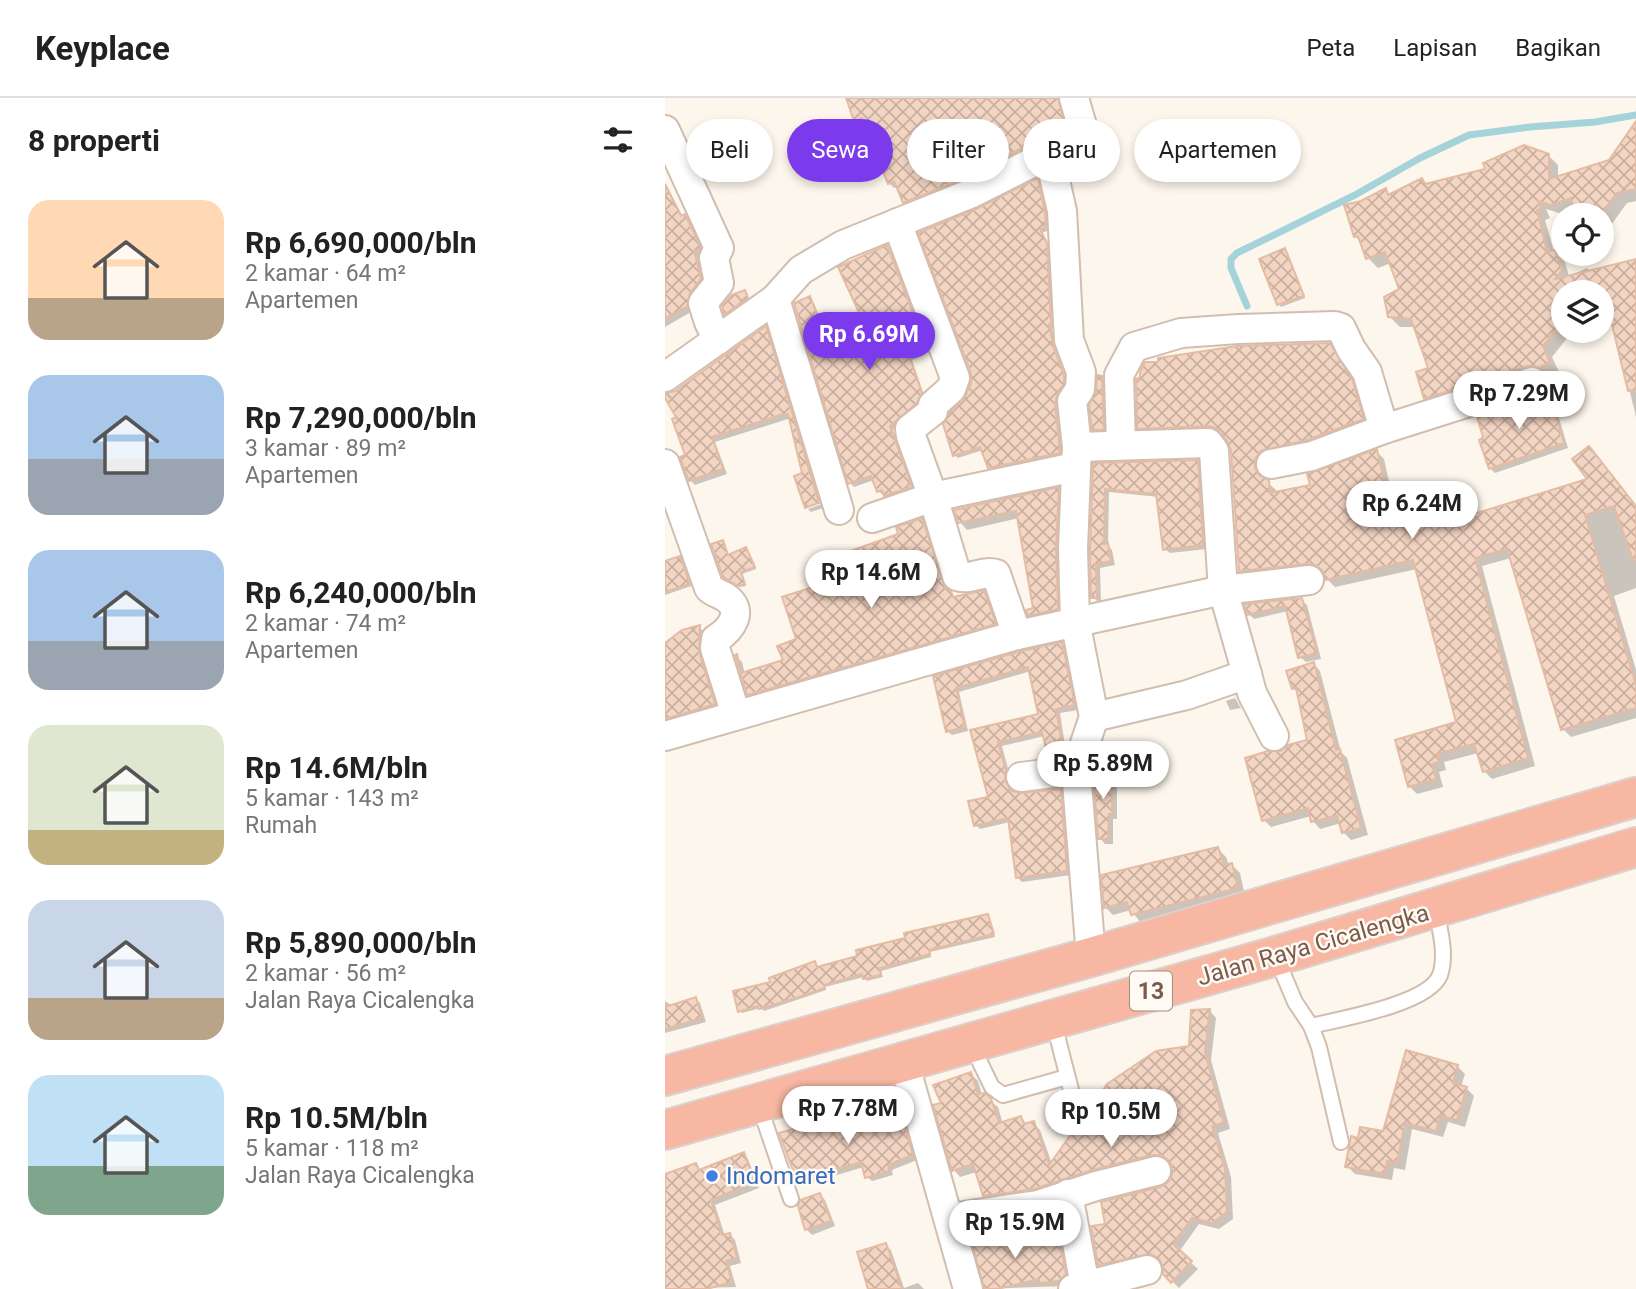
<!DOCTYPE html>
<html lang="id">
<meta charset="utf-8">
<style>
:root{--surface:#fff;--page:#f6f6f6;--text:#222;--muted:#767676;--line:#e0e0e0;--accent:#7c3aed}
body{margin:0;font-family:Roboto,sans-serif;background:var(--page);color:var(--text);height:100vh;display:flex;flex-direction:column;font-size:26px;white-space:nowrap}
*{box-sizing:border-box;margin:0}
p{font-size:23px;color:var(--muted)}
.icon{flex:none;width:38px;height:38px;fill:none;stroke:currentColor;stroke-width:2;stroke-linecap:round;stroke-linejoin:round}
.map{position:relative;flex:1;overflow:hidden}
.side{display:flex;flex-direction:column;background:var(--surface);width:665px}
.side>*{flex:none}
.guide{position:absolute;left:21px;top:21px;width:665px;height:63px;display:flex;gap:14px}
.controls{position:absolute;left:886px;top:105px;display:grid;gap:14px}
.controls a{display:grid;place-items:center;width:63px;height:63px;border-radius:50%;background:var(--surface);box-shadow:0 4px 10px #0003;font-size:35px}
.price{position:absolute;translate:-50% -60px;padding:0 16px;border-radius:24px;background:#fff;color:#222;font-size:23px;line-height:46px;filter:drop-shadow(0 2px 4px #0008)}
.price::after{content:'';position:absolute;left:50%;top:42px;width:21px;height:16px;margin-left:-10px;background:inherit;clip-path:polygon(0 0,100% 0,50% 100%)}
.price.active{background:var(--accent);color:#fff}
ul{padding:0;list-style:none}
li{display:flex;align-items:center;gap:21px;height:175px;padding:0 28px}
li span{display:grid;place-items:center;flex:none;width:196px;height:140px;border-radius:21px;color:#555}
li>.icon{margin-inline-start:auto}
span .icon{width:84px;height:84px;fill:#fffc;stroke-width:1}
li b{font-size:30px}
h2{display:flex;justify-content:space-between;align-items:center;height:84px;padding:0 28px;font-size:30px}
.chip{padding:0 24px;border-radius:32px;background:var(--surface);box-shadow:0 4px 10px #0003;font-size:24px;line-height:63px}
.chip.active{background:var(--accent);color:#fff}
header{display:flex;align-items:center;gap:42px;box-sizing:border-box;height:98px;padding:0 35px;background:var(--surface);border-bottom:2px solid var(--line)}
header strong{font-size:33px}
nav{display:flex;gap:38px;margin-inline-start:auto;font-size:24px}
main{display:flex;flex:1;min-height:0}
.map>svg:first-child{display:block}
.shadow{fill:#0003}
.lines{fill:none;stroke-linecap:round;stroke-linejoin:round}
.stream{stroke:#a5d3da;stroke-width:7}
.building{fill:url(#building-cross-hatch);stroke:#e6bba3;stroke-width:2}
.lane-casing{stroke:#d1beb0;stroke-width:18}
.street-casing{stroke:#d1beb0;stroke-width:32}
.highway-casing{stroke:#dad1cd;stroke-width:42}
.lane{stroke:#fff;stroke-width:14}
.street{stroke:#fff;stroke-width:28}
.highway{stroke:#f7b7a3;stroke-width:38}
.shop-dot{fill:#3f7fe0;stroke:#fffaf3;stroke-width:2.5}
.labels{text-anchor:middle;stroke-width:5;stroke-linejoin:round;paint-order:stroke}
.shield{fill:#fffaf3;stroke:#a28b7f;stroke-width:2}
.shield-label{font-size:23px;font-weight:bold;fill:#7a5c4d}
.street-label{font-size:24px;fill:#7a5c4d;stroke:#fffaf3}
.shop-label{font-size:24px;fill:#366cbe;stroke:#fffaf3;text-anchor:start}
</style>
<header>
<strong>Keyplace</strong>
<nav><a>Peta</a><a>Lapisan</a><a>Bagikan</a></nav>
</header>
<main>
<section class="side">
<h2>8 properti<svg class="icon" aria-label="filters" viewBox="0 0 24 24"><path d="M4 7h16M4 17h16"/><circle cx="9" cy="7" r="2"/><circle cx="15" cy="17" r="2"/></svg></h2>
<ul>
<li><span style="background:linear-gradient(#ffd9b3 70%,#b9a48a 0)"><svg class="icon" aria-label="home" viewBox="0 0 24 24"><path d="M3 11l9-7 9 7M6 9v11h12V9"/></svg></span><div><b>Rp 6,690,000/bln</b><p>2 kamar · 64 m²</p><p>Apartemen</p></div></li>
<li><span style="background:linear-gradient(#a9c7e8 60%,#9aa5b1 0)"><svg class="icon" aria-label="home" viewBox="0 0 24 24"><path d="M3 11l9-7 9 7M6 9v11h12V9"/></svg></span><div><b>Rp 7,290,000/bln</b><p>3 kamar · 89 m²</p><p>Apartemen</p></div></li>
<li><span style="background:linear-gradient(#a9c7e8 65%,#9aa5b1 0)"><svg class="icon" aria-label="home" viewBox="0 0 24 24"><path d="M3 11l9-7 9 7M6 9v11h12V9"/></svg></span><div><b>Rp 6,240,000/bln</b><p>2 kamar · 74 m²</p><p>Apartemen</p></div></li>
<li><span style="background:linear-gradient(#dfe7d0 75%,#c2b280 0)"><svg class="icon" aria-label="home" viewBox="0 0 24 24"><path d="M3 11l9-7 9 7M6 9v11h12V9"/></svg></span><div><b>Rp 14.6M/bln</b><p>5 kamar · 143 m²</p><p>Rumah</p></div></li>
<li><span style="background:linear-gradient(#c9d6e8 70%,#b9a48a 0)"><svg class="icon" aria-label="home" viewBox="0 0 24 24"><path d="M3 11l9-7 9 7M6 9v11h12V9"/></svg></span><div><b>Rp 5,890,000/bln</b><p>2 kamar · 56 m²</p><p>Jalan Raya Cicalengka</p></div></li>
<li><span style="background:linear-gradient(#bfe0f5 65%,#7fa58c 0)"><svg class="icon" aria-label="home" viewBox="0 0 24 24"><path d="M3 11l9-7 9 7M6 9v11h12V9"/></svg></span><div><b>Rp 10.5M/bln</b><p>5 kamar · 118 m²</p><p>Jalan Raya Cicalengka</p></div></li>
</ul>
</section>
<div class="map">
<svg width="971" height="1191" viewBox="0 0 971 1191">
<defs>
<pattern id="building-cross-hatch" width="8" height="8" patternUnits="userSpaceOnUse" patternTransform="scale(1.75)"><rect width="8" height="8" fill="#f3d5c3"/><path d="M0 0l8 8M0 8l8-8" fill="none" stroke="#cab0a1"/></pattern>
</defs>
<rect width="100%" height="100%" fill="#fdf6ec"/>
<g class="shadow">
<polygon points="182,0 398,0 397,10 403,32 305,84 244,109 239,104 233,88 229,90 224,85 201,25 196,27 191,22"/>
<polygon points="971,34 971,103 962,105 944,130 936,128 936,117 915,117 911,111 897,116 881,111 885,120 880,122 889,154 900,164 904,178 922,170 926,174 971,163 971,319 947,220 936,224 936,194 898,194 898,233 917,233 903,239 887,259 894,274 885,279 873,277 770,310 760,300 765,271 751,229 735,229 725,219 736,192 726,165 713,170 703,160 697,146 690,138 697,104 720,92 726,98 883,57 893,67 893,80 945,64"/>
<polygon points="372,83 375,86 383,120 384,132 377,135 385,150 389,229 387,230 391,253 402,281 402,290 396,298 393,309 398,358 328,373 318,352 293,360 290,357 307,286 314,112"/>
<polygon points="0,85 18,119 20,118 24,122 39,154 33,157 40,186 29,200 26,214 0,229"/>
<polygon points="222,149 226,153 264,254 247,262 260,300 256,309 228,332 250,393 225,402 213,393 209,382 189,389 185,385 145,201 149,205 167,251 205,235"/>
<polygon points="620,152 640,200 616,209 614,206"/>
<polygon points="80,194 83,198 63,212 63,216 85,200 87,206 66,221 58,209 67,199"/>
<polygon points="101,230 105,235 156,402 141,407 140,376 126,320 50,344 62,376 30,387 25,382 23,358 14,320 0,297 10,294"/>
<polygon points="664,247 672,255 694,291 705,329 597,370 597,379 611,392 612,395 647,388 711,353 719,361 729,406 769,395 777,403 781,417 796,412 803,419 925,382 924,350 932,358 971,408 971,490 949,498 971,572 971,620 906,639 898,631 846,460 817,468 870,668 827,681 819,673 813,655 779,664 781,672 774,674 778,689 752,696 744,688 794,625 752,471 670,489 662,481 660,474 652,473 584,481 576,473 567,352 559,337 482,338 474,330"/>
<polygon points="437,280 441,285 443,336 433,336 429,331"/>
<polygon points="883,292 887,297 903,350 830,375 825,370 873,301"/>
<polygon points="532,364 537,368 542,451 505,455 500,451 494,399 444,394 443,448 447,452 450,467 435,470 436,503 432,503 428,499 430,367"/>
<polygon points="393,391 400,398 399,518 372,524 364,517 370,511 354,420 302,432 295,424"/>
<polygon points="157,406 158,410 146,414 143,411"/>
<polygon points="257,422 262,428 284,494 291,500 319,494 324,500 335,531 89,602 84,596 72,559 77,564 80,576 120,563 133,542 150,490 169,473 235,437"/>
<polygon points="57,444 64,458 81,451 83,454 91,471 77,476 81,488 76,489 62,481"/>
<polygon points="15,461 26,488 0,497 0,466"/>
<polygon points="636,501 642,507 656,561 641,564 635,559 623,513 589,521 584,516"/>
<polygon points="34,529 38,533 38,560 53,610 0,626 0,547"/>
<polygon points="397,546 401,551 413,612 395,615 402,661 389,663 384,658 380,638 337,648 345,678 343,688 348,695 358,697 395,693 400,697 406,777 357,784 353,780 345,724 315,731 311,727 325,700 307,633 376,617 366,573 294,594 303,633 287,637 282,633 270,580"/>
<polygon points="648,565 655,573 676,654 682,660 703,737 686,742 678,734 676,725 655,731 648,723 646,718 606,729 599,722 617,655 644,643 634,596 628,590"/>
<polygon points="570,600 576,610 565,612 561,603"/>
<polygon points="447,675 452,680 452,721 448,721 448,746 440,746 435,740"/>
<polygon points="553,751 561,759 564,768 567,767 575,775 580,798 475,824 466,812 448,817 440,809"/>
<polygon points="322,818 330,839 265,854 266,859 216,873 218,879 202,883 199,879 160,889 161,892 99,913 96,910 77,915 75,913 107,885 149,865 153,871"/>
<polygon points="30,901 35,905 41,924 0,935 0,903 6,907"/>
<polygon points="545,913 551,920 546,962 565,1031 553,1035 566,1079 568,1121 554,1131 534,1126 514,1154 533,1171 514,1190 500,1176 498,1164 494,1162 442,1173 435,1167 442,1127 504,1086 509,1077 509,1068 505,1064 495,1063 327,1104 320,1097 312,1074 295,1079 289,1072 278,1006 306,976 313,983 317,997 333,1009 338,1026 356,1020 363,1027 368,1025 375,1032 387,1066 525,950"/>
<polygon points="792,968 800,976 796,989 801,990 809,998 800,1029 783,1024 778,1039 747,1031 740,1072 729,1070 727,1082 690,1076 682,1068 695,1042 719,1035"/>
<polygon points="208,1015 214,1022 235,1017 240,1022 252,1062 227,1072 228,1077 207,1083 202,1079 199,1069 138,1087 133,1082 152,1026 158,1033"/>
<polygon points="78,1056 83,1061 94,1090 50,1107 60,1138 65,1137 70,1142 76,1165 65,1168 71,1189 0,1191 0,1078 31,1067 37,1073"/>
<polygon points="155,1097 160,1102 170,1128 147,1137 141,1131"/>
<polygon points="344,1130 349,1136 354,1153 394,1143 399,1148 406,1182 400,1188 320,1191"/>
<polygon points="220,1147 226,1152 239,1190 253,1185 259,1191 205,1191"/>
</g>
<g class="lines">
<polyline class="stream" points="582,208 566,170 566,161 572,155 690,97 755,60 804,37 865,29 930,24 971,17"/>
</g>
<g class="building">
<polygon points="181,0 393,0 400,27 300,80 238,105 229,83 223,86 197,20 189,23"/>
<polygon points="971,23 971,91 952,95 936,117 920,117 910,114 906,100 886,107 873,103 876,110 872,112 882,154 890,152 897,172 890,181 971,161 971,292 963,293 939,194 898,194 898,227 893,229 878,248 885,265 876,268 877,271 870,268 862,268 759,301 751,274 763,270 746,221 723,219 719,199 734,191 720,154 701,161 693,138 689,139 679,107 696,103 721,90 723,97 757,80 760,86 820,71 818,65 859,47 884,56 884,81 944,62"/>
<polygon points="373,80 380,115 381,129 375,131 382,145 386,226 384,226 388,248 399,277 399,286 393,295 390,305 395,355 323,370 315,349 288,358 278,326 284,315 301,297 306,286 306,275 253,135 313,110"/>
<polygon points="0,86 16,118 20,116 36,150 29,153 36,181 25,195 22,209 0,220"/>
<polygon points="222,147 261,250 244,257 257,295 252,305 225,328 247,389 219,398 217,392 212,394 206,378 183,386 129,205 145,198 165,250 203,234 173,169"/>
<polygon points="620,150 639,198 612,207 594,161"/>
<polygon points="80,192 83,200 59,217 57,208 66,197"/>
<polygon points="101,228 154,405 140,410 129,378 137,375 123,316 115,317 47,339 58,371 24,383 15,359 20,357 7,321 11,319 0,300 0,295 10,293"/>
<polygon points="665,245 687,281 699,321 642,342 596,353 590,361 590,370 594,377 604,382 605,395 645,387 642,376 712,351 724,406 769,393 776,416 797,410 799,419 922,381 907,361 924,348 971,408 971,462 968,462 949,408 920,417 971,587 971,610 896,632 842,451 810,460 863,660 818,674 809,646 772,656 774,664 767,666 771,681 743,689 730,642 791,624 748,462 660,482 657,472 650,467 643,466 574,473 566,352 562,343 551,330 543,328 472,331 471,281 475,279 475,274 480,264 493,264 493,260 572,248"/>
<polygon points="432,277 437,278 439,332 427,332 424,307 431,293"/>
<polygon points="882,289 899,345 824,371 814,342 818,339 812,319 872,300 879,296"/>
<polygon points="533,362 538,447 498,452 491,396 440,391 439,446 443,445 446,463 431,466 432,500 426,500 425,451 428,365"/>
<polygon points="394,389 391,450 393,511 363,518 361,512 368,510 351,413 293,425 289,412"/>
<polygon points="257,420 280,489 286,493 288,499 319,492 331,526 82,597 70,557 72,556 76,575 118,562 112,548 131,541 117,499 148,489 144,480 167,472 163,461 233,436 231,429"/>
<polygon points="58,442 63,457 81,449 90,469 76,474 80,486 73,488 58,479 46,446"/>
<polygon points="15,458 25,486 0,494 0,463"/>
<polygon points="637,500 652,555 633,560 620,508 582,517 579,506"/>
<polygon points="35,527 34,554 50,606 0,621 0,545 17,532"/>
<polygon points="397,544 410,607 391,611 399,657 383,659 377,634 333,644 341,673 340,682 346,693 358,695 396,691 402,773 351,780 343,720 309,728 303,703 323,699 305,632 373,616 363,569 291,590 300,629 281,634 268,578 356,553"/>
<polygon points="649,564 671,652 675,651 696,730 677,735 672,718 646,724 643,710 597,723 580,660 603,653 616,653 623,647 642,642 631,590 627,591 621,573"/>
<polygon points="428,673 447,673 447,716 444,716 443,741 433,741"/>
<polygon points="553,749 559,767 567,765 573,790 466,817 462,804 439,810 436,777"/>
<polygon points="323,816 329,836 264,852 265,856 215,870 216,877 198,881 197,876 159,887 160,890 137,898 94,911 93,908 73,914 68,893 105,884 104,880 150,863 152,869 192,858 191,852 240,840 239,835"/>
<polygon points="31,899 37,920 0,931 0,909"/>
<polygon points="545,911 540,954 559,1025 547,1028 560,1071 562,1114 547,1125 527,1120 508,1146 527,1163 506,1185 498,1176 498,1169 494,1161 486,1156 433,1167 426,1128 440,1126 436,1104 495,1089 503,1084 507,1077 507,1068 503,1062 496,1057 487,1057 427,1072 369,1091 318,1098 308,1066 287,1073 268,1007 276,1005 268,987 306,974 313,996 320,995 326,1000 334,1025 356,1018 359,1026 369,1023 384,1067 415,1024 419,1021 442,986 491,953 524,948 526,912"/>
<polygon points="741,952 793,967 788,985 802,989 792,1022 775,1018 771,1033 740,1025 732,1065 722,1063 720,1076 680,1069 686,1038 693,1040 695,1029 718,1033"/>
<polygon points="209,1013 211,1021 236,1015 248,1057 223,1067 224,1073 200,1080 196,1064 132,1083 114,1035 153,1024 155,1032"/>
<polygon points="79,1054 90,1084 46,1102 57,1137 65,1135 72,1160 61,1163 67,1184 42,1191 0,1191 0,1076 31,1065 34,1072"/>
<polygon points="155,1095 166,1123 140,1132 133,1108 135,1102"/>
<polygon points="344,1128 351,1152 394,1141 401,1176 394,1183 375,1185 374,1181 332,1191 319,1191 304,1134"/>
<polygon points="221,1145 237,1191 203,1191 192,1154"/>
</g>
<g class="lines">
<g class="lane-casing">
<g id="lane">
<polyline points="611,859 630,904 646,928 654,949 676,1044"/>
<polyline points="388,922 412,1015"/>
<path d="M646,928c29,-7 118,-22 129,-51 7,-20 0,-45 -4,-65"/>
<polyline points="306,946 327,989 338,997 402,979"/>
<polyline points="94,1007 126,1101"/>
</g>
</g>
<g class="street-casing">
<g id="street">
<polyline points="0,32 54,150 49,160 54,185 38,205 44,224 53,242"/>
<polyline points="384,56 397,113 404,242 416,274 415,291 407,303 412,349 408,451 410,523 429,619 411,672 426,859"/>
<path d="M232,125l58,155 -4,11 -18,16v6l-23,18 1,7 22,61 24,79c12,5 25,-6 39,-2l21,61"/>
<polyline points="110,201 174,412"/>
<polyline points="0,279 110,201 136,172 178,147 307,95 384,56 416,37 418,31 409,0"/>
<polyline points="456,347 454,277 469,249 516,235 573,231 670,228 676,230 686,251 702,274 719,331"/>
<polyline points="412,349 543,345 549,353 558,492 582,576"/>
<path d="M0,366l44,124c5,5 10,5 16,9 20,13 7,32 -9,42l-1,9 21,67"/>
<polyline points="606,366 647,358 719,331 867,284"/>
<polyline points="207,420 268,399 410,369"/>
<polyline points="429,619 522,597 582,576 587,595 609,638"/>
<polyline points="0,638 352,537 558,492 644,482"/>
<polyline points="356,679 411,672"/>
<polyline points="239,964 303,1191"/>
<polyline points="403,1096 420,1188"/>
<polyline points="285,1120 373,1107 431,1088 491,1073"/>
<polyline points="408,1191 482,1172"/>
</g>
</g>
<g class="highway-casing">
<g id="highway">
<polyline points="0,978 426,859 971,699"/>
<polyline points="0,1032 611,858 971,749"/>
</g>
</g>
<use href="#lane" class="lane"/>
<use href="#street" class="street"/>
<use href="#highway" class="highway"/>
</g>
<circle class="shop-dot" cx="47" cy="1078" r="7"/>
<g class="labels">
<rect class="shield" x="465" y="873.5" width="42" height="39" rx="5"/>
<g class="shield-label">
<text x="486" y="901">13</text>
</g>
<g class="street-label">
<text transform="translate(648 847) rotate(-16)" y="8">Jalan Raya Cicalengka</text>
</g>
<g class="shop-label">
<text x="61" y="1086">Indomaret</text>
</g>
</g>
</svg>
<div class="controls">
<a><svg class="icon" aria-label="locate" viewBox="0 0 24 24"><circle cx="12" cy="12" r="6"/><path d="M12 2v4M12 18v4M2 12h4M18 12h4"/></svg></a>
<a><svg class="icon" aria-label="layers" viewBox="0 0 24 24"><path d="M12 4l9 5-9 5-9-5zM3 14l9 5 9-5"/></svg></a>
</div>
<b class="price active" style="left:204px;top:274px">Rp 6.69M</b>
<b class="price" style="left:854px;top:333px">Rp 7.29M</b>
<b class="price" style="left:747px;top:443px">Rp 6.24M</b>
<b class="price" style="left:206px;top:512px">Rp 14.6M</b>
<b class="price" style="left:438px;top:703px">Rp 5.89M</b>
<b class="price" style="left:183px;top:1048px">Rp 7.78M</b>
<b class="price" style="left:446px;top:1051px">Rp 10.5M</b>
<b class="price" style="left:350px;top:1162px">Rp 15.9M</b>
<div class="guide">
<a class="chip">Beli</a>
<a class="chip active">Sewa</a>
<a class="chip">Filter</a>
<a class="chip">Baru</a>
<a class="chip">Apartemen</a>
</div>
</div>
</main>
